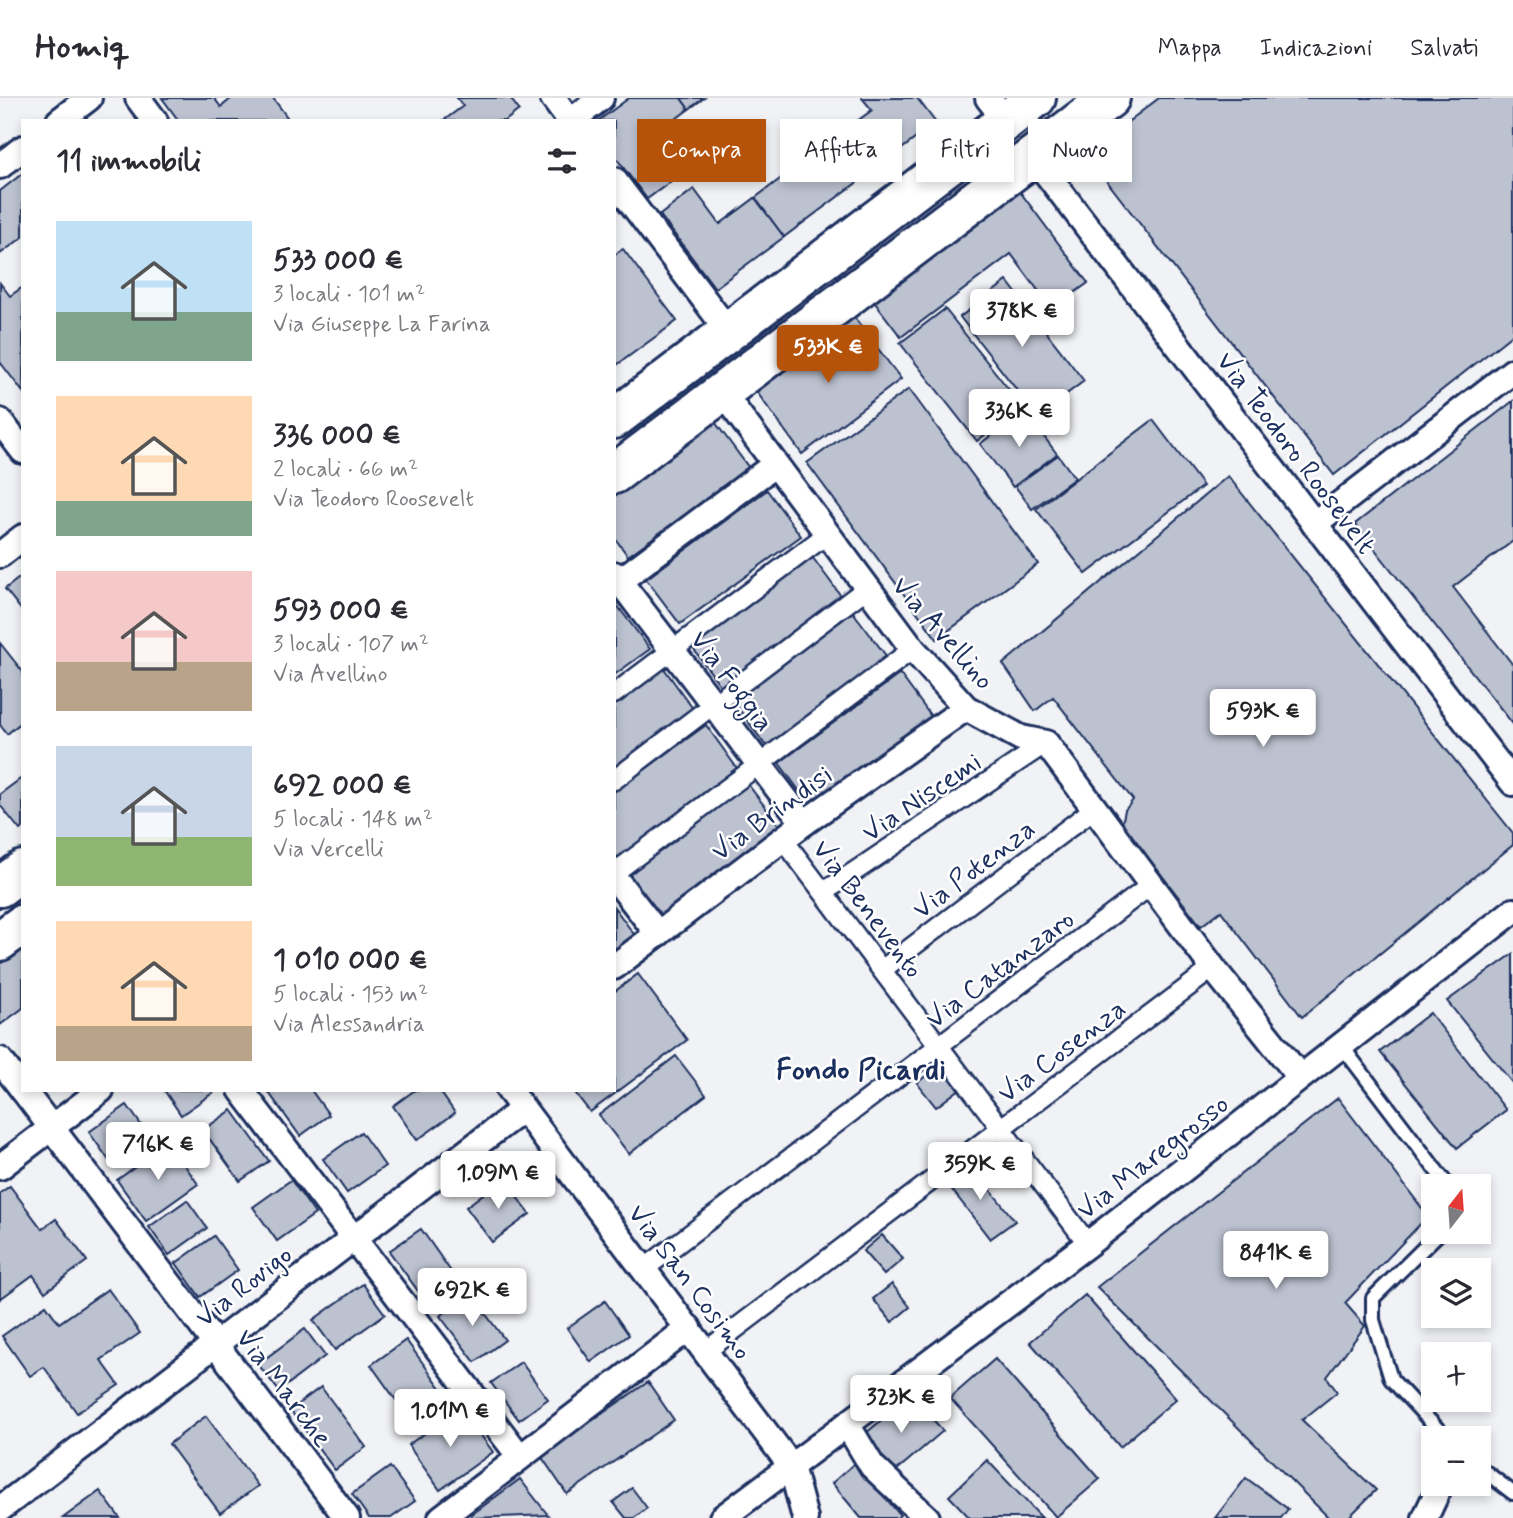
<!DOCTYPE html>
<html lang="it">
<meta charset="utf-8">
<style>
:root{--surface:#fff;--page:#f2f2f3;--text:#2b2b33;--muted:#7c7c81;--line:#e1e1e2;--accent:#b45309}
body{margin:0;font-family:Mynerve,sans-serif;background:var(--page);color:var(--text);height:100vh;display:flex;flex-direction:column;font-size:26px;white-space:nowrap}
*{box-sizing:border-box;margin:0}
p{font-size:23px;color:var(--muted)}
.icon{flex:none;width:38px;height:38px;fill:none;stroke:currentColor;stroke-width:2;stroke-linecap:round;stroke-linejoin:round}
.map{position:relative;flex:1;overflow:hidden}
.drawer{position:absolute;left:21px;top:21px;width:595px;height:973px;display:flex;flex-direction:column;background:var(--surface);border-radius:0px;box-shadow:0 4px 10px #0003}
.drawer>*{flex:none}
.top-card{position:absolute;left:637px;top:21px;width:665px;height:63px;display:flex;gap:14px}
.needle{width:46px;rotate:17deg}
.fabs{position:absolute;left:1421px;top:1076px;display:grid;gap:14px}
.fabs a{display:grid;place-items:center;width:70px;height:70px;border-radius:0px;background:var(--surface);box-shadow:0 4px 10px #0003;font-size:35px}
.price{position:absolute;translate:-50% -60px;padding:0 16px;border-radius:7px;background:#fff;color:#222;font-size:23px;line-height:46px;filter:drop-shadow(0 2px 4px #0008)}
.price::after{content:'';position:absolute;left:50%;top:42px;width:21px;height:16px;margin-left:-10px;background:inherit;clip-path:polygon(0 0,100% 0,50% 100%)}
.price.current{background:var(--accent);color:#fff}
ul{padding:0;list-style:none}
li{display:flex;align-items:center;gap:21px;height:175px;padding:0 35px}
li span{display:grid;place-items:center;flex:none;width:196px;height:140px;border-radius:0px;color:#555}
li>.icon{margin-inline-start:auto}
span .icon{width:84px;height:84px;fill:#fffc;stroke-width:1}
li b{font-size:30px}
h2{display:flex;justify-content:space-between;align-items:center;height:84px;padding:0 35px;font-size:30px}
.chip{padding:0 24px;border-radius:0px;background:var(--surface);box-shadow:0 4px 10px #0003;font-size:24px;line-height:63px}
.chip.current{background:var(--accent);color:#fff}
header{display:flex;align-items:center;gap:42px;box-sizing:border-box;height:98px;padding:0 35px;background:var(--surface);border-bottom:2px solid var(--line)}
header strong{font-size:33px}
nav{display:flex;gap:38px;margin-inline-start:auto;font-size:24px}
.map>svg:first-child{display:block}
.building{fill:#bcc2d0;stroke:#1b2f5e;stroke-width:2}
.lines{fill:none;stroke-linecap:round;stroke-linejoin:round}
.service-casing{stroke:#1b2f5e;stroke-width:18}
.pedestrian-casing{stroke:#1b2f5e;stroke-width:23}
.minor-casing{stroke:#1b2f5e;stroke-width:30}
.primary-casing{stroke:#1b2f5e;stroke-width:44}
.service{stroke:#fff;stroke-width:12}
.pedestrian{stroke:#fff;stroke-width:18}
.minor{stroke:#fff;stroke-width:24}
.primary{stroke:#fff;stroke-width:38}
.labels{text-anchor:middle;stroke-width:5;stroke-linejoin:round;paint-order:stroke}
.street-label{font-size:28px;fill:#1b2f5e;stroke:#fff}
.neighbourhood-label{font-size:30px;font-weight:bold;fill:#1b2f5e;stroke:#fff}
</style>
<header>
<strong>Homiq</strong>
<nav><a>Mappa</a><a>Indicazioni</a><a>Salvati</a></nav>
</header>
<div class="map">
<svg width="1513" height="1420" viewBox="0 0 1513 1420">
<rect width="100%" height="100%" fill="#f1f2f5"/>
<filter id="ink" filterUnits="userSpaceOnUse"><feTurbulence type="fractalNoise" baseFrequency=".0143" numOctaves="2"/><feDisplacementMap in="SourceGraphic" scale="14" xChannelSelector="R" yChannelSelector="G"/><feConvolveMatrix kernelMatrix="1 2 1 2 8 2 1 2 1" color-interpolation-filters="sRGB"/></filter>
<g filter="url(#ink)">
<g class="building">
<polygon points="162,0 214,0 221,9 232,0 273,0 287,19 282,23 179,23"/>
<polygon points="457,0 510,0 519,12 505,23 443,23 463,8"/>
<polygon points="629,0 681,0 689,11 656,36 685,73 647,101 614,57 614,23 598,23"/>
<polygon points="681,0 704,0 689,11"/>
<polygon points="862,0 917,0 936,25 871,74 841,35 872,12"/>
<polygon points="1159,0 1513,0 1513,236 1334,377 1086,56"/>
<polygon points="841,35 871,74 784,139 755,100"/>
<polygon points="23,75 23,139 0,156 0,93"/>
<polygon points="1015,87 1088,185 1052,211 1011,156 901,239 869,197"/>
<polygon points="694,91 720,126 755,100 784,139 715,190 660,117"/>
<polygon points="623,151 677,223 614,269 614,157"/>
<polygon points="1007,183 1084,283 1037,318 960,219"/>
<polygon points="0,185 10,198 23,189 23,294 0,264"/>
<polygon points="945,211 1022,308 977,343 900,245"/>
<polygon points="854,219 901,281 802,356 756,293"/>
<polygon points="909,291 1038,466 937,541 807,365"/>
<polygon points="1513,303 1513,443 1453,489 1513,567 1513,626 1355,426"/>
<polygon points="1024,312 1057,356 1013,389 980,346"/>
<polygon points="1153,322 1203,388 1086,476 1036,411"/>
<polygon points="715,324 749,370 628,458 614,439 614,398"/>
<polygon points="1058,357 1075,380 1032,411 1015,388"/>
<polygon points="1228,378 1513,735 1513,747 1302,919 1221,813 1201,828 1122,726 1125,712 1133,702 1053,599 1035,613 1003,566"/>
<polygon points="767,392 801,438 680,526 646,481"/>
<polygon points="810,456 844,502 723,591 689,545"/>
<polygon points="23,477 23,514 5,491"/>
<polygon points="616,506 650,551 614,577 614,507"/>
<polygon points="853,514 887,559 766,648 732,602"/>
<polygon points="0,545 23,574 23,623 7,636 0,627"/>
<polygon points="663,569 696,615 614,675 614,605"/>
<polygon points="900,576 933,621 812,710 779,665"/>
<polygon points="706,627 739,673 618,761 614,755 614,694"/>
<polygon points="23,679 23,730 20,732 0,707 0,696"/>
<polygon points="747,685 781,730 660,818 626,773"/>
<polygon points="614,809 636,839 614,855"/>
<polygon points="23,850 23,910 0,927 0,866"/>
<polygon points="1513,856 1513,986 1447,903"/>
<polygon points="638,876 687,942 590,1014 573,992 614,992 614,894"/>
<polygon points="1430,915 1506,1012 1457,1050 1380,954"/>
<polygon points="676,958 706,997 629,1056 599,1017"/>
<polygon points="942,965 961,990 936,1009 917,985"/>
<polygon points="164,992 217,992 181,1017"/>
<polygon points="267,992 311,992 329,1017 300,1038"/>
<polygon points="415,992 439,992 455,1015 417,1042 393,1008"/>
<polygon points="1338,1000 1428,1118 1345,1205 1365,1228 1327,1279 1337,1294 1302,1322 1376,1392 1348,1420 1329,1420 1097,1189"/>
<polygon points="127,1007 151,1041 113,1068 89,1034"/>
<polygon points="232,1012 269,1063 240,1083 203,1032"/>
<polygon points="361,1034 385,1068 347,1095 323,1061"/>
<polygon points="169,1045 198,1086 146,1123 117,1082"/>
<polygon points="970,1066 1015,1123 990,1141 946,1084"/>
<polygon points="503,1081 530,1116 492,1144 466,1109"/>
<polygon points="291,1082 315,1116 277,1143 253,1109"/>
<polygon points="10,1088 42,1131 56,1121 87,1163 45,1194 33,1177 0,1201 0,1095"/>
<polygon points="187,1102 207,1130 169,1157 149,1129"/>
<polygon points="421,1131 452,1175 421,1197 389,1153"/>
<polygon points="882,1137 903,1161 884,1177 863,1153"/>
<polygon points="214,1138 238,1172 200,1199 176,1165"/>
<polygon points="363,1186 385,1216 335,1252 313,1222"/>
<polygon points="892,1186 910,1209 892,1224 873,1201"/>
<polygon points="108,1191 140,1235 101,1262 119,1287 77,1315 44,1269 30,1278 2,1238 46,1207 59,1225"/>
<polygon points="470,1195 505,1242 475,1264 440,1218"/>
<polygon points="1085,1197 1176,1301 1120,1349 1030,1244"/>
<polygon points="605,1203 629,1237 591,1264 567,1230"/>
<polygon points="305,1231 325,1258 279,1293 258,1266"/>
<polygon points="406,1242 441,1290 406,1316 371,1267"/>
<polygon points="995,1261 1100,1381 1056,1419 950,1300"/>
<polygon points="521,1264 548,1301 519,1322 491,1285"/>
<polygon points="648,1284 674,1322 567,1396 541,1358"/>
<polygon points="321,1289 366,1349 335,1372 290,1312"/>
<polygon points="912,1297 943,1333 891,1377 860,1340"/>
<polygon points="461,1310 493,1354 440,1392 408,1347"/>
<polygon points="206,1318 258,1388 220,1415 169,1346"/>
<polygon points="987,1362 1042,1420 970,1420 949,1398"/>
<polygon points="856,1364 900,1417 897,1420 861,1420 832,1385"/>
<polygon points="390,1369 415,1403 391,1420 369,1420 352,1396"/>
<polygon points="1246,1380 1288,1411 1281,1420 1215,1420"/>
<polygon points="520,1381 548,1417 473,1420 471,1417"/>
<polygon points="632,1390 647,1410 634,1420 626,1420 613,1404"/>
<polygon points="100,1393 120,1420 63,1420"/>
</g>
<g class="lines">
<g class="service-casing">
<g id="service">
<polyline points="1341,947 1448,1088"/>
<polyline points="1440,1134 1373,1200 1373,1222 1391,1281 1446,1340"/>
<polyline points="1479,1369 1513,1395"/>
</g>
</g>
<g class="pedestrian-casing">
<g id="pedestrian">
<polyline points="614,596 826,437"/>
<polyline points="614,682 867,490"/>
<polyline points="783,741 1088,1146"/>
<polyline points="614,775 913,551"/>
<polyline points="824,794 1046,645"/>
<polyline points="883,871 1095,710"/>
<polyline points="644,1171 1151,787"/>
<polyline points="706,1253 1213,870"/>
</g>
</g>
<g class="minor-casing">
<g id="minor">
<polyline points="138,0 155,23"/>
<polyline points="553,0 570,23"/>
<polyline points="988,0 1006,23"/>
<polyline points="59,23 89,0"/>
<polyline points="571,23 601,0"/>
<polyline points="1033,58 1513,685"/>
<polyline points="0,68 23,50"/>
<polyline points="614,82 729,234"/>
<polyline points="722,294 913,551 966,610 1021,640 1046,645 1213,870 1300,979"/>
<polyline points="0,323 23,353"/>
<polyline points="1314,426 1513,273"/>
<polyline points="0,457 23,439"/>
<polyline points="614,476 804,725"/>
<polyline points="614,487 774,367"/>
<polyline points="614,779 658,836"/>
<polyline points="614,869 804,725 966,610"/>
<polyline points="0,962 23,992"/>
<polyline points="23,992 347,1420"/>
<polyline points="241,992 520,1359"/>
<polyline points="509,992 791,1368 805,1420"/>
<polyline points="0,1069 101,992"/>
<polyline points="848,1328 872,1368 927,1420"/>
<polyline points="0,1411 523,1011"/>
<polyline points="441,1420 689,1230"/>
<polyline points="722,1420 1088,1146 1513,813"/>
<polyline points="1425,1420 1441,1386"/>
</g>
</g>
<g class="primary-casing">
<g id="primary">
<polyline points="614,321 1036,0"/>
<polyline points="614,376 1110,0"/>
<polyline points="0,789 23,772"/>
<polyline points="0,843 23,826"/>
</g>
</g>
<use href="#service" class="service"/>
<use href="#pedestrian" class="pedestrian"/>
<use href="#minor" class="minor"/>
<use href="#primary" class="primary"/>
</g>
</g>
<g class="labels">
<g class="street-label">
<text transform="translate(1297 354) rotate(53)" y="10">Via Teodoro Roosevelt</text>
<text transform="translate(944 534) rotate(49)" y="10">Via Avellino</text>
<text transform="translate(733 582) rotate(53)" y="10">Via Foggia</text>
<text transform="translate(921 698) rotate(-34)" y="10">Via Niscemi</text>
<text transform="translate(771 714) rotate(-36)" y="10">Via Brindisi</text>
<text transform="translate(973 770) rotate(-37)" y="10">Via Potenza</text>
<text transform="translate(869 810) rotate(53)" y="10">Via Benevento</text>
<text transform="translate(999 870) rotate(-37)" y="10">Via Catanzaro</text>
<text transform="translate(1061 952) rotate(-37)" y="10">Via Cosenza</text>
<text transform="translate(1152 1058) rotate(-38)" y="10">Via Maregrosso</text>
<text transform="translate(691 1183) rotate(53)" y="10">Via San Cosimo</text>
<text transform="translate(243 1187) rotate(-38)" y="10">Via Rovigo</text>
<text transform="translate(285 1289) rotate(53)" y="10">Via Marche</text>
</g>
<g class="neighbourhood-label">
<text x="861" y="981">Fondo Picardi</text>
</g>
</g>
</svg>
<div class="fabs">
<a><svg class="needle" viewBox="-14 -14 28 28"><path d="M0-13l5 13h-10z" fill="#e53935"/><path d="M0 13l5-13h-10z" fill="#7c7c81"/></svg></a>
<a><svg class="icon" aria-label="layers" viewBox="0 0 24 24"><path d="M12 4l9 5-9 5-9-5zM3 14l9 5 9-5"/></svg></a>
<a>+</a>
<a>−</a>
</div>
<b class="price" style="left:1022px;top:251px">378K €</b>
<b class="price current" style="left:828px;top:287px">533K €</b>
<b class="price" style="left:1019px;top:351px">336K €</b>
<b class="price" style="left:1263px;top:651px">593K €</b>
<b class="price" style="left:158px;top:1084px">716K €</b>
<b class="price" style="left:980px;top:1104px">359K €</b>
<b class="price" style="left:498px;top:1113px">1.09M €</b>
<b class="price" style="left:1276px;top:1193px">841K €</b>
<b class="price" style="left:472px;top:1230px">692K €</b>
<b class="price" style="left:901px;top:1337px">323K €</b>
<b class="price" style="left:450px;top:1351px">1.01M €</b>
<div class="top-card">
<a class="chip current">Compra</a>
<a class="chip">Affitta</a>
<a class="chip">Filtri</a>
<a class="chip">Nuovo</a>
</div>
<section class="drawer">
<h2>11 immobili<svg class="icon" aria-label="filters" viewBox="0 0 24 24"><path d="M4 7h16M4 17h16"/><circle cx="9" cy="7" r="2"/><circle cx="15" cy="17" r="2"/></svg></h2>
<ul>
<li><span style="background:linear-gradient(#bfe0f5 65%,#7fa58c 0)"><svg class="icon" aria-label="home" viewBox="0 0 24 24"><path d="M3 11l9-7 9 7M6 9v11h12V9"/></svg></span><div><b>533 000 €</b><p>3 locali · 101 m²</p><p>Via Giuseppe La Farina</p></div></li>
<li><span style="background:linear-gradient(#ffd9b3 75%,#7fa58c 0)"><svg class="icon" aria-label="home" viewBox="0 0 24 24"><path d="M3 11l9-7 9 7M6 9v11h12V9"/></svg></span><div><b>336 000 €</b><p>2 locali · 66 m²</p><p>Via Teodoro Roosevelt</p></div></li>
<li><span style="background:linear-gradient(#f6c9c9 65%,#b9a48a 0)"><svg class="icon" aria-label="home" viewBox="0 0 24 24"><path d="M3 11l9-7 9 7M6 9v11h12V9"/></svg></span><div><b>593 000 €</b><p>3 locali · 107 m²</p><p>Via Avellino</p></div></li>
<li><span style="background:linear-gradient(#c9d6e8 65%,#8fb573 0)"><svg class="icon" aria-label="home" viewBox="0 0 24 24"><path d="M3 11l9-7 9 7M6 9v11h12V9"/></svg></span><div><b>692 000 €</b><p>5 locali · 148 m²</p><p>Via Vercelli</p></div></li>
<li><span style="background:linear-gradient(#ffd9b3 75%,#b9a48a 0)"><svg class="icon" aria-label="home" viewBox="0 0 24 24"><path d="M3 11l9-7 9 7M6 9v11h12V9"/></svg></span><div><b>1 010 000 €</b><p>5 locali · 153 m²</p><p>Via Alessandria</p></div></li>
</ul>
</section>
</div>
